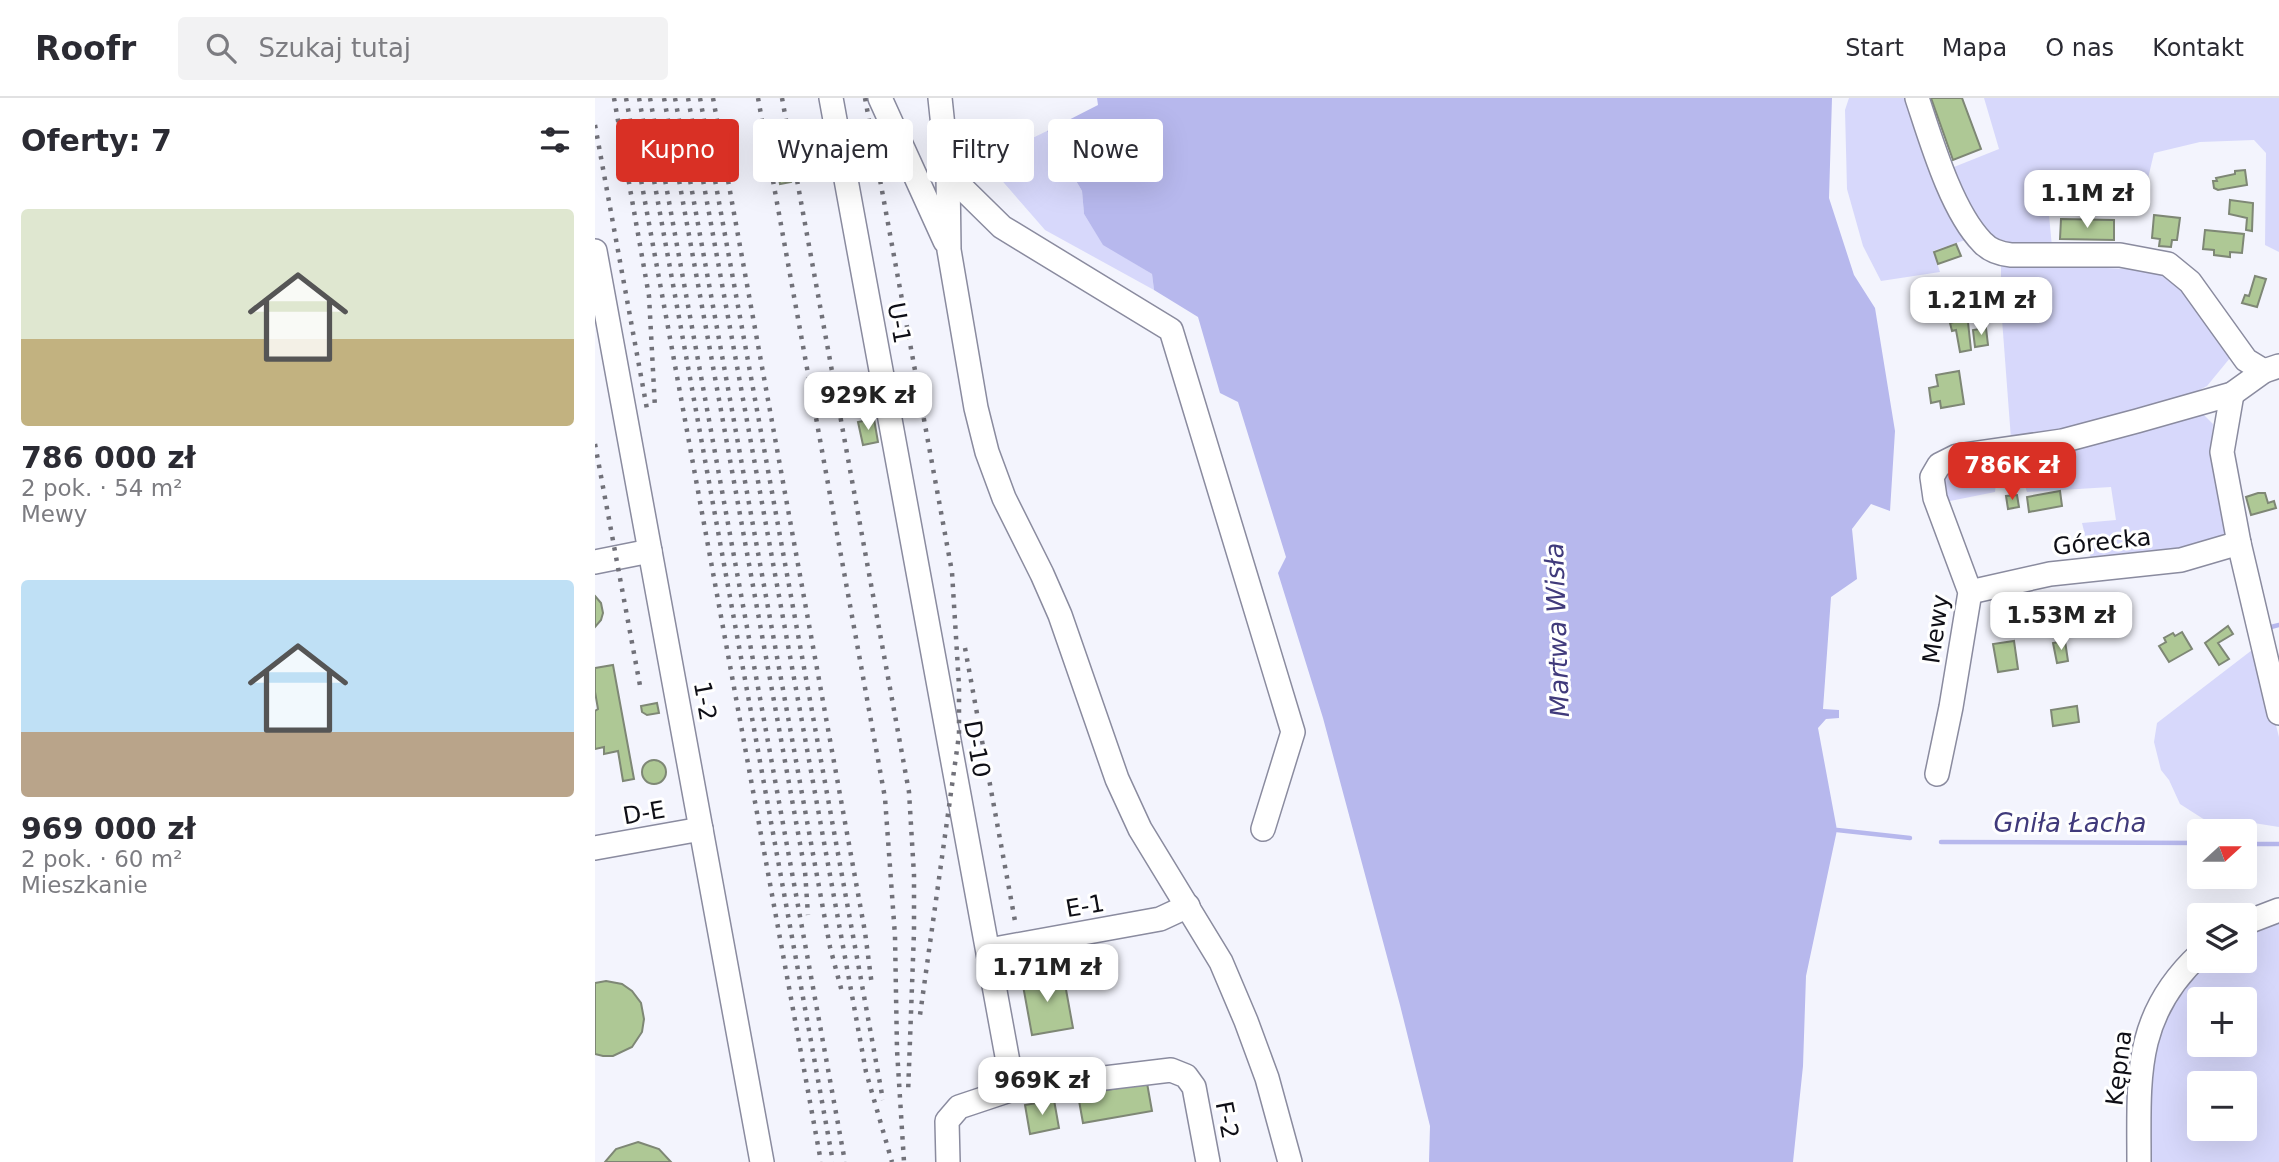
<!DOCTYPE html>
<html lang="pl">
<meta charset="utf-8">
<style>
:root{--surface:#fff;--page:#f2f2f3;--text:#2b2b33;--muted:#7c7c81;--line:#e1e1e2;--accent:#d93025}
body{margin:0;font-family:"DejaVu Sans",sans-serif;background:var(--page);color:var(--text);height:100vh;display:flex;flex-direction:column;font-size:26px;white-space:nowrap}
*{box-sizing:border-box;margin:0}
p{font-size:23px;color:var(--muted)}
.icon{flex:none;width:38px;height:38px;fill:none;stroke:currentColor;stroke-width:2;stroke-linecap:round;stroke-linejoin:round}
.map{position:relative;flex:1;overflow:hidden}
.sheet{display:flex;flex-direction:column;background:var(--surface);width:595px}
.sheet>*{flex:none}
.hud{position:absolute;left:21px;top:21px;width:665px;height:63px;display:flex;gap:14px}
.needle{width:46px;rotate:69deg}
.fabs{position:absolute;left:1592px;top:721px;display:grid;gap:14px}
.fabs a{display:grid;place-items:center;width:70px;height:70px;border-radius:7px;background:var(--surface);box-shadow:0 7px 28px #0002;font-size:35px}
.price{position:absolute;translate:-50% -60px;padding:0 16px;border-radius:14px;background:#fff;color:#222;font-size:23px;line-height:46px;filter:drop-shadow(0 2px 4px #0008)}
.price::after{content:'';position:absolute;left:50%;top:42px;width:21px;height:16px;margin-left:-10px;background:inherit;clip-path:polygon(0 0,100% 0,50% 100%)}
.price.selected{background:var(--accent);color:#fff}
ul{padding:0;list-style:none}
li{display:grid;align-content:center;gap:14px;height:371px;padding:0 21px}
li span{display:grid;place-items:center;height:217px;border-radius:7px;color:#555}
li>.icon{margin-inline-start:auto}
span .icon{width:126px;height:126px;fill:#fffc;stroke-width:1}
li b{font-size:30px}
h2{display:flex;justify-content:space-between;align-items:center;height:84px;padding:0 21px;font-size:30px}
.pill{padding:0 24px;border-radius:7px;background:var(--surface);box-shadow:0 7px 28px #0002;font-size:24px;line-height:63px}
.pill.selected{background:var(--accent);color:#fff}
header{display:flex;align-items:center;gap:42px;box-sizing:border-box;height:98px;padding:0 35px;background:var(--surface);border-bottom:2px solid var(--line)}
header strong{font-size:33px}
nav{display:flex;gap:38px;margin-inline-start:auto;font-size:24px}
.search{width:490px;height:63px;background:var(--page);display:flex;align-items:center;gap:18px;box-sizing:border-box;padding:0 24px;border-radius:7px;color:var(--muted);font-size:26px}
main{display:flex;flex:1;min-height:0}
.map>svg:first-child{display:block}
.green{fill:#d7d8fb;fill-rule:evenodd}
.water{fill:#b7b8ed}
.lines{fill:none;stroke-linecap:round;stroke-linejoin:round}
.stream{stroke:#b7b8ed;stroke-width:4.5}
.building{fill:#aec895;stroke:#7e8775;stroke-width:2}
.minor-casing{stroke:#8a8b9f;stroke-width:26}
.minor{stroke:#fff;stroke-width:23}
.rail{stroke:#717179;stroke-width:4.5;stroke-dasharray:3.5 7;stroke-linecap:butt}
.labels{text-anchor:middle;stroke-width:6;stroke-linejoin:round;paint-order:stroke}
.street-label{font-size:24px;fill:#0f0f16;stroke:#fff}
.water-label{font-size:26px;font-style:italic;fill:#403a7b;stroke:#fff}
</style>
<header>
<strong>Roofr</strong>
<div class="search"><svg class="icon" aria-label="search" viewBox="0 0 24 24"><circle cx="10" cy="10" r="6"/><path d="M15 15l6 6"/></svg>Szukaj tutaj</div>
<nav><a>Start</a><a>Mapa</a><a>O nas</a><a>Kontakt</a></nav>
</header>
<main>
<section class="sheet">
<h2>Oferty: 7<svg class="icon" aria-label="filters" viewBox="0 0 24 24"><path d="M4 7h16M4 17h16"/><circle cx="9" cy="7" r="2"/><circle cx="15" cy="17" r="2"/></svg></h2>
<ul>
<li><span style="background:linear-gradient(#dfe7d0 60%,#c2b280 0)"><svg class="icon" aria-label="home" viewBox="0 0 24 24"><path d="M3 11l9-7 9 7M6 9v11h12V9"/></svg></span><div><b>786 000 zł</b><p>2 pok. · 54 m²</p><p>Mewy</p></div></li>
<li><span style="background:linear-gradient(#bfe0f5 70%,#b9a48a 0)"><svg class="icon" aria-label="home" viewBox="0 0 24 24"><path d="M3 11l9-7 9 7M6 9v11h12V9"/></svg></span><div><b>969 000 zł</b><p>2 pok. · 60 m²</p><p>Mieszkanie</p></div></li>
</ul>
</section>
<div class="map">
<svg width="1684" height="1064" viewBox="0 0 1684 1064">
<rect width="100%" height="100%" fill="#f3f4fd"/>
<g class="green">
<polygon points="1254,0 1317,0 1376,140 1338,153 1345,174 1286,183 1268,148 1252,91 1250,12"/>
<path d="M1389,0h295v154l-14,-7 1,-92 -12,-13 -54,2 -46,11 -9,38 -99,-8 6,64c-71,-2 -75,-18 -103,-78l50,-20z"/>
<polygon points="452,33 487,93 489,116 508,146 557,176 559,192 450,132 390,63"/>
<polygon points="1406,165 1554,172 1578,181 1635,260 1612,288 1582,304 1512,327 1416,341 1406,208"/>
<path d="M1607,315l11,11 -2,32 18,73c-24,29 -100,29 -137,34l-10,-40 34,-3 -5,-33 -84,5 -3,-9 -28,1 -1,8 -50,10 -7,-22 9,-13z"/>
<polygon points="1661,549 1684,639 1684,729 1646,723 1610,722 1585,706 1574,682 1566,672 1559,644 1562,625"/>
<path d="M1684,822v242h-132l1,-86 18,-65 40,-50h39v-29zM1605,901h45v46h-45zM1605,985h45v46h-45z"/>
</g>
<polygon class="water" points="502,0 1237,0 1234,100 1259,177 1280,210 1300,333 1295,413 1276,406 1257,431 1262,481 1236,499 1228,611 1244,612 1244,620 1231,621 1223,630 1242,732 1211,878 1208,968 1198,1064 834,1064 835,1028 805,907 728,620 683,475 691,459 643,304 625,295 603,219 559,192 557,176 508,147 489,116 487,93 452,33 503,7"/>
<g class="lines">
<g class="stream">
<polyline points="1676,529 1684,527"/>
<polyline points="1242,732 1315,740"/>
<polyline points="1346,744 1605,745"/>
<polyline points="1650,746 1684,746"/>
</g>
</g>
<g class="building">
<polygon points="1336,0 1367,0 1386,51 1358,62"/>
<polygon points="188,43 196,84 185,86 177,45"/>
<polygon points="1650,72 1652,87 1623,92 1619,90 1618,83 1622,83 1621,80 1640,76 1640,73"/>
<polygon points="1635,102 1658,105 1657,133 1651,132 1652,120 1634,116"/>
<polygon points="1559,117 1585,120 1582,142 1577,142 1576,149 1564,148 1565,141 1557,140"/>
<polygon points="1466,121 1519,122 1519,142 1465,141"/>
<polygon points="1610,132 1649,136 1647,155 1635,154 1635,159 1619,157 1619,152 1608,151"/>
<polygon points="1361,146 1366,158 1343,166 1339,154"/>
<polygon points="1660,178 1671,181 1662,209 1647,205 1650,197 1654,198"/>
<polygon points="1372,215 1376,252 1365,254 1361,232 1357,233 1355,225 1359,224 1359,217"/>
<polygon points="1391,230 1393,247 1380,249 1378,232"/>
<polygon points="1364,273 1369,306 1346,310 1345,303 1336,305 1334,290 1343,288 1341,277"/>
<polygon points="279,321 283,344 268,347 263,324"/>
<polygon points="1465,393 1467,408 1434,414 1432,399"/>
<polygon points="1663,395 1670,395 1673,405 1679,403 1681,410 1656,417 1651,399"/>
<polygon points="1422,397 1424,409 1413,411 1411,398"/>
<polygon points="0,498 6,505 8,515 6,522 0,529"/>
<polygon points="1633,528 1638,536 1623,545 1634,561 1624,567 1610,545"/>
<polygon points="1587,534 1597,551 1574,564 1564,548 1571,544 1569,540 1578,535 1580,538"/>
<polygon points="1419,543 1423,571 1403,574 1398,546"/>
<polygon points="1470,543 1473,563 1462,565 1458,545"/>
<polygon points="18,567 39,681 28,683 23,653 9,656 9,649 0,651 0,613 3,611 0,594 0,570"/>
<polygon points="62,605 64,615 52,617 47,614 46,608"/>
<polygon points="1482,608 1484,624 1458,628 1456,612"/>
<circle cx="59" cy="674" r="12"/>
<polygon points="468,875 478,930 437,937 427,882"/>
<polygon points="11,883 27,886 37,893 46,905 49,921 47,934 37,949 18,958 8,958 0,956 0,885"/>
<polygon points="552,985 557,1013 488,1025 483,997"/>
<polygon points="459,1002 464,1030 435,1036 430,1007"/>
<polygon points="43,1044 64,1051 76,1064 10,1064 21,1051"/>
</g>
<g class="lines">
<g class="minor-casing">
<g id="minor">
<polyline points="236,0 418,991"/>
<polyline points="285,0 350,143"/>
<polyline points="345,0 353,76 354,152 381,310 392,354 409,400 447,476 465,517 522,681 545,731 626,864 651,923 672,980 695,1064"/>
<path d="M1322,0c14,42 34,112 65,144 8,9 18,12 29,13h109l48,9 22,18 56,78 18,11"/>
<polyline points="353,76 407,129 576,232 698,634 668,731"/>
<polyline points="0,153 167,1064"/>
<polyline points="1637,296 1627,354 1644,445 1684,615"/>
<polyline points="0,464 55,453"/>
<polyline points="1375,494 1455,476 1586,462 1644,445"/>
<polyline points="1342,676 1356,609 1375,494 1340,400 1337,379 1344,367 1362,358 1467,343 1542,323 1637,296 1669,273 1684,268"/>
<polyline points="0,750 106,731"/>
<polyline points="1650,825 1684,812"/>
<polyline points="394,852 565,821 593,808"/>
<polyline points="353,1064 352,1023 364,1009 418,991 576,972 591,978 599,989 613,1064"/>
<path d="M1544,1064c0,-84 -6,-146 61,-208"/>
</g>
</g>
<use href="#minor" class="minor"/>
<g class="rail">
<polyline points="19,0 54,198 60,310"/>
<polyline points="31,0 226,1064"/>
<polyline points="44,0 238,1064"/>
<polyline points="55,0 250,1064"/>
<polyline points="69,0 210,773 213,817"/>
<polyline points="80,0 235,849 247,894"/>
<polyline points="93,0 271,974 297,1064"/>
<polyline points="105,0 288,1002"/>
<polyline points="118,0 270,834 277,888"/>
<polyline points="163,0 290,700 300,838 302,952 309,1064"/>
<polyline points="187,0 314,694 319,777 319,834 313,996"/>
<polyline points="270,0 357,474 364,588 364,637 325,917"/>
<polyline points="0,27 52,311"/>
<polyline points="0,346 46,593"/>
<polyline points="370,550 420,823"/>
</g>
</g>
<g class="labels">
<g class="street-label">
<text transform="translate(304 225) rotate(80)" y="8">U-1</text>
<text transform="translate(1507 444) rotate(-6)" y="8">Górecka</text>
<text transform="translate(1341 531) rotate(-82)" y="8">Mewy</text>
<text transform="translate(110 603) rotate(80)" y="8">1-2</text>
<text transform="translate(382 651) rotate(80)" y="8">D-10</text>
<text transform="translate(49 715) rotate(-10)" y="8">D-E</text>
<text transform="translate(490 808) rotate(-10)" y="8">E-1</text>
<text transform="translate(1524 970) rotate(-83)" y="8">Kępna</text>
<text transform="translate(632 1022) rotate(79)" y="8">F-2</text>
</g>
<g class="water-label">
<text transform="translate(962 532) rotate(-92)" y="9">Martwa Wisła</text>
<text x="1475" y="734">Gniła Łacha</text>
</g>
</g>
</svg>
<div class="fabs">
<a><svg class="needle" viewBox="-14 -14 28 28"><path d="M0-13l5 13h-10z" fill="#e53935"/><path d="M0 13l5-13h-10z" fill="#7c7c81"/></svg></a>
<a><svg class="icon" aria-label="layers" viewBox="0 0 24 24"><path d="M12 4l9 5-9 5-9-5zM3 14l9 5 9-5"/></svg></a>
<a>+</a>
<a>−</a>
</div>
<b class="price" style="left:1492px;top:132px">1.1M zł</b>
<b class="price" style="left:1386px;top:239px">1.21M zł</b>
<b class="price" style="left:273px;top:334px">929K zł</b>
<b class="price selected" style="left:1417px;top:404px">786K zł</b>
<b class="price" style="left:1466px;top:554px">1.53M zł</b>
<b class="price" style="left:452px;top:906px">1.71M zł</b>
<b class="price" style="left:447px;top:1019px">969K zł</b>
<div class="hud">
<a class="pill selected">Kupno</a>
<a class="pill">Wynajem</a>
<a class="pill">Filtry</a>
<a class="pill">Nowe</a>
</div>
</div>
</main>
